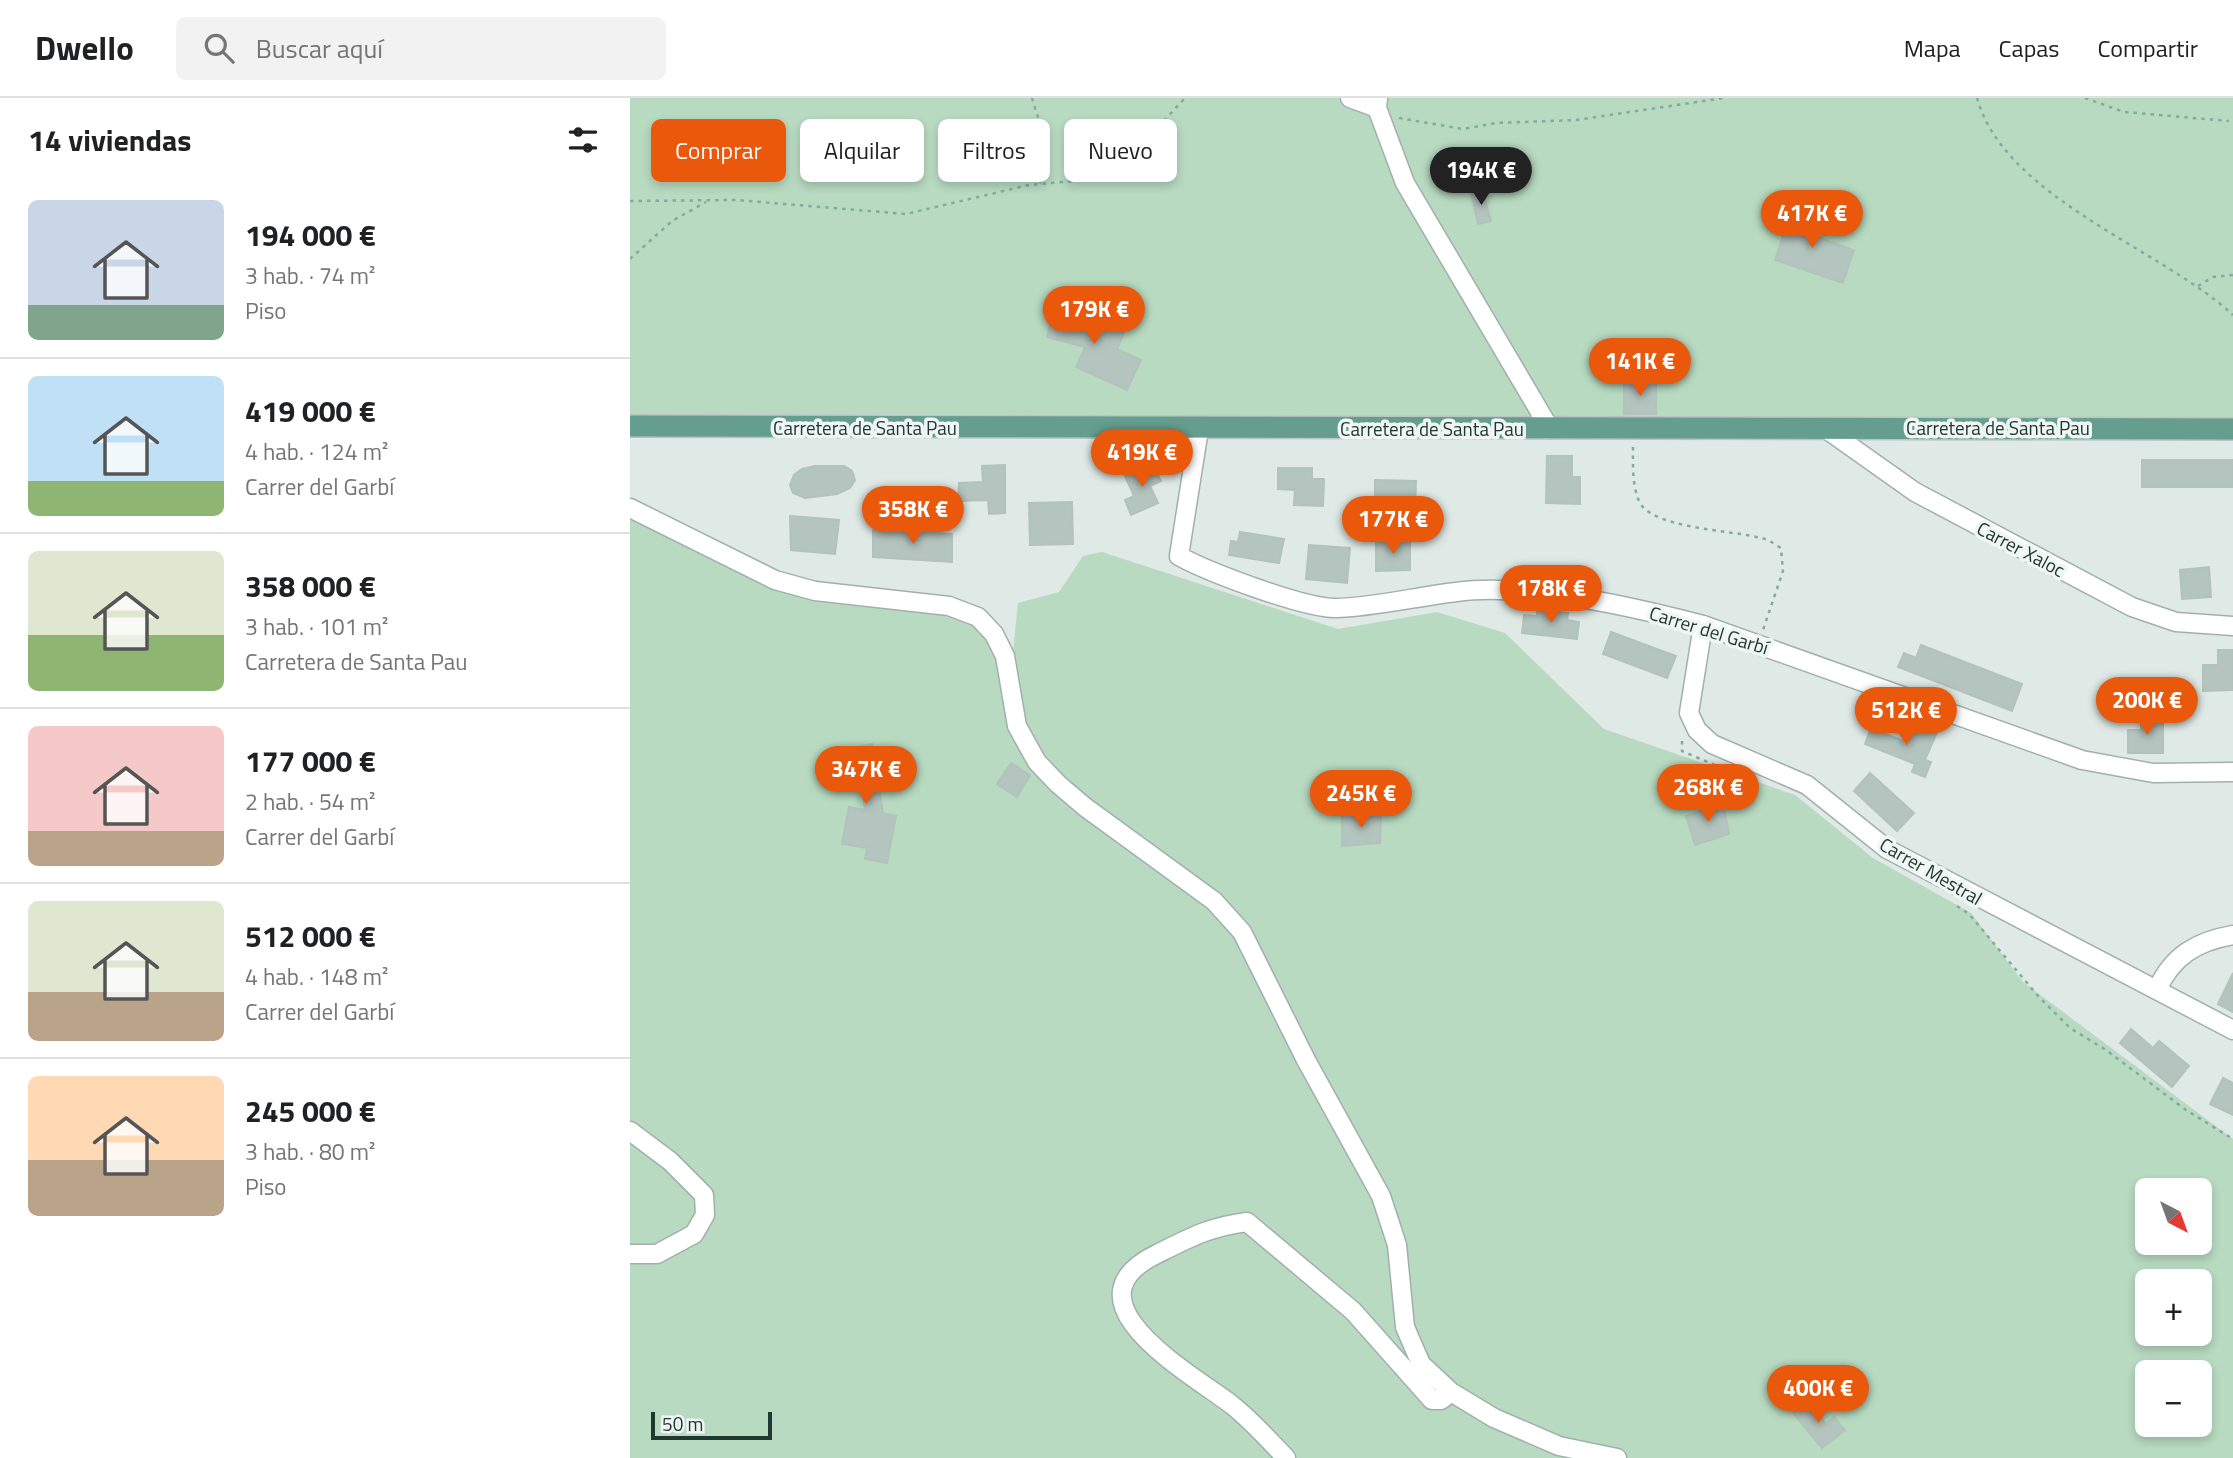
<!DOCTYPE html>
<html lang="es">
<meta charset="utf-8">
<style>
:root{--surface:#fff;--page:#f2f2f2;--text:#202124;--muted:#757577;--line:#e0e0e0;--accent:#ea580c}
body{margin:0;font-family:"Titillium Web",sans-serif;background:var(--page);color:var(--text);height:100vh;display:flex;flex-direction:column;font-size:26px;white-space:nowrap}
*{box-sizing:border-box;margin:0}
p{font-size:23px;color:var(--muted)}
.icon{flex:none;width:38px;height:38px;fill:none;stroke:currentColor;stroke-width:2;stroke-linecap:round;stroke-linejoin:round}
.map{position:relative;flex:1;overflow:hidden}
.sheet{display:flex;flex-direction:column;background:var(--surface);width:630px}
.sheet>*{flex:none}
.top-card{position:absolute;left:21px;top:21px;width:665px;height:63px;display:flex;gap:14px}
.needle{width:46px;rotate:139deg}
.fabs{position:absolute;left:1505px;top:1080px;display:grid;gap:14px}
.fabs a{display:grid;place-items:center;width:77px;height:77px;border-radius:10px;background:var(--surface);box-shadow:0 4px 10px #0003;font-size:35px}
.scale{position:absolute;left:21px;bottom:18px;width:121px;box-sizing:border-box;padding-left:7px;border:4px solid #213832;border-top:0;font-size:19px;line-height:24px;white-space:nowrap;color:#213832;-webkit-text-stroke:5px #eff6f3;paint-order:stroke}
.price{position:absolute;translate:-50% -60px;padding:0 16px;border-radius:24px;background:var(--accent);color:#fff;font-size:23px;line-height:46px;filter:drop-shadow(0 2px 4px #0008)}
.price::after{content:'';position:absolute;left:50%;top:42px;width:21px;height:16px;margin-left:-10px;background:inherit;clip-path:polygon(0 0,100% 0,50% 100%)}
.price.on{background:#222;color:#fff}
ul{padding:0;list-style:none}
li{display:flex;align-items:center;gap:21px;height:175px;padding:0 28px}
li+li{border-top:2px solid var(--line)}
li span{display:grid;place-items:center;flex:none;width:196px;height:140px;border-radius:10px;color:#555}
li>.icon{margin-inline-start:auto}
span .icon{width:84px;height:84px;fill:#fffc;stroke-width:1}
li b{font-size:30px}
h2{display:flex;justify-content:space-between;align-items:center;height:84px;padding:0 28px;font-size:30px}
.pill{padding:0 24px;border-radius:10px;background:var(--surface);box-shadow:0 4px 10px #0003;font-size:24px;line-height:63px}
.pill.on{background:var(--accent);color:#fff}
header{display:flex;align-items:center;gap:42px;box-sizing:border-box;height:98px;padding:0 35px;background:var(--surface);border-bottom:2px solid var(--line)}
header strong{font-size:33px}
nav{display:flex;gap:38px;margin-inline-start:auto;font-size:24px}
.search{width:490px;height:63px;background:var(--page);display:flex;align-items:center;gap:18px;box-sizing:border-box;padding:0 24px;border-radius:10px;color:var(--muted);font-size:26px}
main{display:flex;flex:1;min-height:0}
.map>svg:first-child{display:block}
.green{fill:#b8dac1;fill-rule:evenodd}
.building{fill:#b4c4be;stroke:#b2c3bb;stroke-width:2}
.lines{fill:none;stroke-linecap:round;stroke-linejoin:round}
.minor-casing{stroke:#a2b0ac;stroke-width:21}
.major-casing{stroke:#bcc3c2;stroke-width:24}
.path{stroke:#81ac9e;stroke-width:2.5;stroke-dasharray:3.5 5;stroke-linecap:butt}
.minor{stroke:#fff;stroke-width:18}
.major{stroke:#659d8e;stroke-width:21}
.labels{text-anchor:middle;stroke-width:7;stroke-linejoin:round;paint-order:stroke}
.street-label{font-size:19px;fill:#213832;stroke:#eff6f3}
</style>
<header>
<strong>Dwello</strong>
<div class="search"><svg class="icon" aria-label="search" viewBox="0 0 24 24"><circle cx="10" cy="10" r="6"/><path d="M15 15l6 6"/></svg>Buscar aquí</div>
<nav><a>Mapa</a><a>Capas</a><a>Compartir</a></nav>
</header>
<main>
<section class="sheet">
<h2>14 viviendas<svg class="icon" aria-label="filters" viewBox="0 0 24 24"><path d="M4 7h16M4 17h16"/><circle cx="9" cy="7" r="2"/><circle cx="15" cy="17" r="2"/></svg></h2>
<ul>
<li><span style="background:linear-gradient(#c9d6e8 75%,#7fa58c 0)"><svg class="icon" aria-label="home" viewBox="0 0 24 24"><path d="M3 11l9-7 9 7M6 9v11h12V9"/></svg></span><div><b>194 000 €</b><p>3 hab. · 74 m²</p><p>Piso</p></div></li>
<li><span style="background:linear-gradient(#bfe0f5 75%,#8fb573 0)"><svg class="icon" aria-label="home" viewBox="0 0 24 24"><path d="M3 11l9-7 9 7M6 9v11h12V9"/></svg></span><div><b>419 000 €</b><p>4 hab. · 124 m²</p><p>Carrer del Garbí</p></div></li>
<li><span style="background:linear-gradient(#dfe7d0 60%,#8fb573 0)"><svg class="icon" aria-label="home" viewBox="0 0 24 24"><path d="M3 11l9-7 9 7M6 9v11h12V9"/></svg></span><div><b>358 000 €</b><p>3 hab. · 101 m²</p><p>Carretera de Santa Pau</p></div></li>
<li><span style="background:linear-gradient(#f6c9c9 75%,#b9a48a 0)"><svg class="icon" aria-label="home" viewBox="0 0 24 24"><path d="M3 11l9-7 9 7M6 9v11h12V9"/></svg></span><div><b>177 000 €</b><p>2 hab. · 54 m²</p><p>Carrer del Garbí</p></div></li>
<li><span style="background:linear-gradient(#dfe7d0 65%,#b9a48a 0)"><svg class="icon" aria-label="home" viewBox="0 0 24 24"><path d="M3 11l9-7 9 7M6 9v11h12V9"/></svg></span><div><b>512 000 €</b><p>4 hab. · 148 m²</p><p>Carrer del Garbí</p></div></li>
<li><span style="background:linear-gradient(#ffd9b3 60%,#b9a48a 0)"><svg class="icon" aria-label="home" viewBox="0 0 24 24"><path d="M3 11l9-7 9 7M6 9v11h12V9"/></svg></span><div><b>245 000 €</b><p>3 hab. · 80 m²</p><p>Piso</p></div></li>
</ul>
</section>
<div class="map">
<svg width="1603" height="1360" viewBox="0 0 1603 1360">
<rect width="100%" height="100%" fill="#dfe9e5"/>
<g class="green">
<polygon points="0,0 1603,0 1603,320 0,316"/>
<path d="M0,401l158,77 179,28 45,58 6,-59 41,-11 24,-36 19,-4 236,77 99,-17 68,21 99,96 191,66 78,63 98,55 52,69 210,157v319h-1603zM1517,1092h53v52h-53zM1517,1183h53v53h-53zM1517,1274h53v52h-53z"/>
</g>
<g class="building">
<polygon points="852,91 861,123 848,126 841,95"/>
<polygon points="1162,111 1186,119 1181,137 1224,152 1213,185 1145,162"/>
<polygon points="425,206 451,213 450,215 494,235 487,251 511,262 497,292 446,269 455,249 417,239"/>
<polygon points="1026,283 1026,316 994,316 994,284"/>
<polygon points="917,358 942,358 942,379 950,379 950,406 916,405"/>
<rect x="1512" y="362" width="91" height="27"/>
<polygon points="522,365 531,383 520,388 528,405 501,417 495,402 504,398 495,378"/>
<polygon points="375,367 375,415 359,416 358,402 328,403 329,385 353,384 352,368"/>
<polygon points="185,368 214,368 222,373 225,382 220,390 207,396 175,400 163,395 160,387 164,377 172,371"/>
<polygon points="648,370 682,370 682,381 694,381 693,408 664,407 665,392 648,391"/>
<polygon points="745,382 786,383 785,412 745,411"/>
<polygon points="442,404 443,446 400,447 399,405"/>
<polygon points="160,418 209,422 205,456 161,452"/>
<polygon points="243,432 322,436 322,464 243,459"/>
<polygon points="610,434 654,441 649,465 599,457 601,443 608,444"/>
<polygon points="746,444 780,444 780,472 746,473"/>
<polygon points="679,447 720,450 717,485 676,481"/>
<polygon points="1579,469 1581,499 1552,501 1550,472"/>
<polygon points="907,512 938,515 937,522 949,524 947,541 892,535 894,517 907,518"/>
<polygon points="981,534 1046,558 1037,580 973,556"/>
<polygon points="1291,547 1392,586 1382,613 1268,569 1274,555 1286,560"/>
<polygon points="1588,552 1603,552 1603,592 1573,593 1573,567 1588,567"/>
<polygon points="1511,620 1533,620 1533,655 1498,655 1498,632 1511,632"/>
<polygon points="1286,626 1307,634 1295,662 1301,664 1295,679 1282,674 1285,666 1235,646 1241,630 1278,645"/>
<polygon points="242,646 253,715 266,718 257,765 235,761 237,750 212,746 219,709 235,712 229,667 203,673 199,655"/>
<polygon points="381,665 400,677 387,699 367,686"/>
<polygon points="1240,675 1284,715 1267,733 1224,693"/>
<polygon points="1093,705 1099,736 1065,747 1056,718"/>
<polygon points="712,717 751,719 750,745 712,748"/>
<polygon points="1603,875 1603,914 1588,906"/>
<polygon points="1501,931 1523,950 1529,943 1559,968 1542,989 1490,945"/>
<polygon points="1593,980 1603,985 1603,1017 1580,1006"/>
<polygon points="1178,1304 1196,1326 1204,1319 1215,1332 1192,1350 1163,1315"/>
</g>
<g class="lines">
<g class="minor-casing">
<g id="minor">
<polyline points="720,0 747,10"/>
<polyline points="748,0 747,10 775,85 920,331"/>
<path d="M569,331l-20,127c29,16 124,52 156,52 55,-1 108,-20 164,-18 68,2 138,18 204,35l379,135 71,13 80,-1"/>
<polyline points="1196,331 1285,394 1502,509 1546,524 1603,528"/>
<polyline points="0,410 145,482 185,493 319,508 348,519 364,536 375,558 387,628 407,664 428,686 455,709 584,803 612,834 676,962 751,1098 767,1147 775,1229 791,1266 821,1294 864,1320 929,1348 987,1360"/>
<polyline points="1073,527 1059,615 1067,632 1082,646 1177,687 1257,751 1603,932"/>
<path d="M1527,892c15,-34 40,-49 76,-55"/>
<polyline points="0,1033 40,1063 74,1097 75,1117 64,1136 27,1156 0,1156"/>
<path d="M656,1360c-17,-18 -34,-37 -54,-53 -40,-31 -173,-104 -75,-151 34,-17 52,-27 90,-32l106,89 79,89h9l10,-8"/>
</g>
</g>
<g class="major-casing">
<polyline id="major" points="0,328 1603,331"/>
</g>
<g class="path">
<path d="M402,0c8,30 25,56 7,86"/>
<path d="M1347,0c28,100 185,151 256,217"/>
<polyline points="1455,0 1494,14 1599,23"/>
<polyline points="769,20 833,31 866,25 946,22 1094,0"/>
<polyline points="0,103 106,102 276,116 399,87 466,81 493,67 555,0"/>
<polyline points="0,161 42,123 76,104"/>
<polyline points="1568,188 1583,179 1603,177"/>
<path d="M1003,349c0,17 -1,38 6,54 12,28 94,29 122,37 7,1 13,6 20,10l2,23 -20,59"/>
<polyline points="1052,643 1052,653 1110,678"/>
<polyline points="1327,808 1339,816 1409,899 1440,930 1476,952 1556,1012 1603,1041"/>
</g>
<use href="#minor" class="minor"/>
<use href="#major" class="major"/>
</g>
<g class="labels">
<g class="street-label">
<text x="235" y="337">Carretera de Santa Pau</text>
<text x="1368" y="337">Carretera de Santa Pau</text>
<text x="802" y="338">Carretera de Santa Pau</text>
<text transform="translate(1391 451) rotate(28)" y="7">Carrer Xaloc</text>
<text transform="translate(1079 532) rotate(17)" y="7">Carrer del Garbí</text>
<text transform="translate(1301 773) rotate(30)" y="7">Carrer Mestral</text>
</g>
</g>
</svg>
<div class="fabs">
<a><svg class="needle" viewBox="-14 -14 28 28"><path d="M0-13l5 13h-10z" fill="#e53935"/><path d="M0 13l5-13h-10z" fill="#757577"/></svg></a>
<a>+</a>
<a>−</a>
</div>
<div class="scale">50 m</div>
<b class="price on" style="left:851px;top:109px">194K €</b>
<b class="price" style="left:1182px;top:152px">417K €</b>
<b class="price" style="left:464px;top:248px">179K €</b>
<b class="price" style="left:1010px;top:300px">141K €</b>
<b class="price" style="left:512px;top:391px">419K €</b>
<b class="price" style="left:283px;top:448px">358K €</b>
<b class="price" style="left:763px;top:458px">177K €</b>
<b class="price" style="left:921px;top:527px">178K €</b>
<b class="price" style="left:1517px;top:639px">200K €</b>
<b class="price" style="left:1276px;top:649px">512K €</b>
<b class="price" style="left:236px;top:708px">347K €</b>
<b class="price" style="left:1078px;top:726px">268K €</b>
<b class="price" style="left:731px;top:732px">245K €</b>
<b class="price" style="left:1188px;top:1327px">400K €</b>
<div class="top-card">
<a class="pill on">Comprar</a>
<a class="pill">Alquilar</a>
<a class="pill">Filtros</a>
<a class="pill">Nuevo</a>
</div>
</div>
</main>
